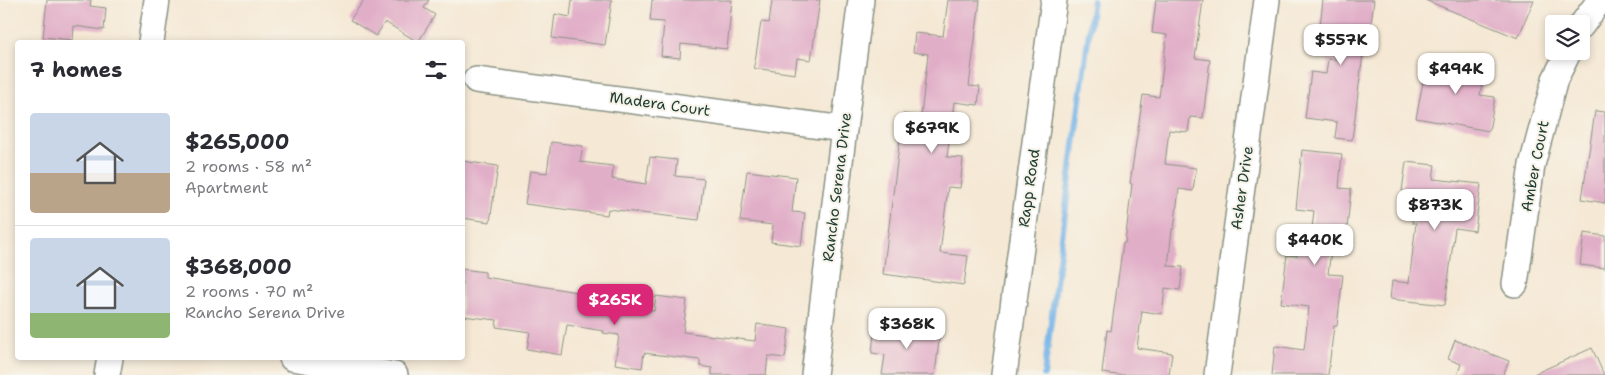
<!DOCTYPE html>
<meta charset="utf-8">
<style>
:root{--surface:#fff;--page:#f7f7f7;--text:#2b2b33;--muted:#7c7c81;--line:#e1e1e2;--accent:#db2777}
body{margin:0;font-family:"Shantell Sans",sans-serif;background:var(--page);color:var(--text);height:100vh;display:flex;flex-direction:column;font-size:19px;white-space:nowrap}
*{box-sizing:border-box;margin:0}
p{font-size:16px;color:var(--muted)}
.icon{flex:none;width:28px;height:28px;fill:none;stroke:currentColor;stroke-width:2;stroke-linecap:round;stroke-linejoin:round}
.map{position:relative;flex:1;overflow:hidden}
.side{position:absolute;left:15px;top:40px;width:450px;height:320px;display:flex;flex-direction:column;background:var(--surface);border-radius:5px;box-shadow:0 2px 8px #0003}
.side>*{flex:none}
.fabs{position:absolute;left:1545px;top:15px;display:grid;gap:10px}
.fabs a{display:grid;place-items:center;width:45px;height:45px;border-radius:5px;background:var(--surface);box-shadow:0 2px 8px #0003;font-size:25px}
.price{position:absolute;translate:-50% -42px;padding:0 11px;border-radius:10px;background:#fff;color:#222;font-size:16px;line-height:32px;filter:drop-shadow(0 1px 2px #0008)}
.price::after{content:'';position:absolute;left:50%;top:30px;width:15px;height:11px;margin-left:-8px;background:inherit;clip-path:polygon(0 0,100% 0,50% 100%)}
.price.current{background:var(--accent);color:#fff}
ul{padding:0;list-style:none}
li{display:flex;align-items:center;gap:15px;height:125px;padding:0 15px}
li+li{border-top:1px solid var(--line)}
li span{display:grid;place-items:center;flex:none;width:140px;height:100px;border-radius:5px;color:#555}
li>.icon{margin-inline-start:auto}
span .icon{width:60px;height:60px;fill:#fffc;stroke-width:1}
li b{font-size:21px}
h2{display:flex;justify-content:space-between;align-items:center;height:60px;padding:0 15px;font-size:21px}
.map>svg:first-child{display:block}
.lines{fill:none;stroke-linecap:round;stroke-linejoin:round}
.stream{stroke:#74b4e8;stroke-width:6}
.building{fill:#e1aec8}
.minor-casing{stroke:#8a9284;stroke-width:28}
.minor{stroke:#fff;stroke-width:25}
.labels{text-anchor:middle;stroke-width:4;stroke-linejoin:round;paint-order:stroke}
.street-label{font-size:15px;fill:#1f3d34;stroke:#f7f3e8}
</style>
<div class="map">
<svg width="1605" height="375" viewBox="0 0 1605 375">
<rect width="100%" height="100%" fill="#f7f3e8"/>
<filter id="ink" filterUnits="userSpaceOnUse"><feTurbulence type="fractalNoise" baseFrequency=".02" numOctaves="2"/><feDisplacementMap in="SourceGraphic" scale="10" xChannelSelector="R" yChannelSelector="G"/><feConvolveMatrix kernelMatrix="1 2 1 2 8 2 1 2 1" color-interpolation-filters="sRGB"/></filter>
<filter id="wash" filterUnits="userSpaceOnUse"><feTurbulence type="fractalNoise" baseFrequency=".0096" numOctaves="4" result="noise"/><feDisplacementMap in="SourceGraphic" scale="20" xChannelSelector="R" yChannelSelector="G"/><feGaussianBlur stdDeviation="1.12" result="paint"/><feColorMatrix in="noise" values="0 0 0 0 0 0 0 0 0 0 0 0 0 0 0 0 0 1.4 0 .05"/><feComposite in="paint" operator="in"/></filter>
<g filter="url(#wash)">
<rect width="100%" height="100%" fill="#f5e8d4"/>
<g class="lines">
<polyline class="stream" points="1044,375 1093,0"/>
</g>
<g id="blocks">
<g class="building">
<polygon points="47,0 91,0 90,6 106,8 104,30 74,26 73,40 43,37"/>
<polygon points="364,0 429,0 424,8 435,15 418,42 385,22 376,36 350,20"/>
<polygon points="572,0 612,0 605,45 552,38 555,14 570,17"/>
<polygon points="652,0 732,0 727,49 681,44 680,58 661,56 664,22 650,21"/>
<polygon points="772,0 820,0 811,60 797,58 795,74 754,68 761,22 769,23"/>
<polygon points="948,0 980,0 969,86 980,87 978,105 954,102 947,157 963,158 960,188 948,187 940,253 968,256 964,285 883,274 903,114 921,116 928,54 913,52 915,33 943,36"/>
<polygon points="1156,0 1203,0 1195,58 1210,60 1203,118 1190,117 1188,132 1169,130 1165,164 1196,168 1193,191 1179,189 1174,229 1172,229 1168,266 1183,267 1180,290 1165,288 1162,314 1142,311 1137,348 1172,353 1169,375 1118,375 1102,373 1107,330 1111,331 1123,243 1125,243 1132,184 1130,183 1143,95 1159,97 1167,35 1152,33"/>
<polygon points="1323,0 1374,0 1368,47 1364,46 1352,140 1335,138 1337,122 1305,118 1311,72 1326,74 1328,59 1335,60 1339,28 1320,26"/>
<polygon points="1425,0 1534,0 1518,38"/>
<polygon points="1445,55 1486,62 1480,95 1495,97 1489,131 1416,118 1426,67 1442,70"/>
<polygon points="1595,111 1605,112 1605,203 1582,199"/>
<polygon points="551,142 583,146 580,162 613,166 612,179 646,184 650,157 677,160 675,176 704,179 699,220 608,209 607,215 525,204 530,171 547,173"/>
<polygon points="1302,150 1342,154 1339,188 1351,189 1347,229 1334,227 1328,274 1343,275 1337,326 1334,326 1328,375 1272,375 1275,346 1304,350 1309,307 1281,303 1287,255 1297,256 1298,243 1310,245 1314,211 1296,209"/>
<polygon points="462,161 498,166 490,222 462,218"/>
<polygon points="1406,162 1435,165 1433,179 1481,184 1475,231 1455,228 1445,305 1390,299 1392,281 1409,283 1416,223 1412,223 1416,193 1402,191"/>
<polygon points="747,171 796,177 792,212 805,213 801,246 771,242 773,225 740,221"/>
<polygon points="1584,233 1605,236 1605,268 1580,265"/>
<polygon points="462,269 485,272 485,277 589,294 588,301 654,311 656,296 687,300 683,332 755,341 757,324 789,329 785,358 768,356 766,375 712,375 712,368 700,366 700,360 644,353 642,368 615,364 619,335 603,333 604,331 567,325 562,355 527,349 530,332 496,327 497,320 462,316"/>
<polygon points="875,323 940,331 935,375 882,375 885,355 872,353"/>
<polygon points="1455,340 1509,361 1503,375 1457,375 1461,364 1448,359"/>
<polygon points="1592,348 1604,375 1532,375"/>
</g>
</g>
</g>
<g filter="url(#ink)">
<use href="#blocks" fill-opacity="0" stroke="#8a9284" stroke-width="1"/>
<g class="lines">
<g class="minor-casing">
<g id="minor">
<polyline points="1581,26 1600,0"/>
<polyline points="151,42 157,0"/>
<polyline points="476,80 844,129"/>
<polyline points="1515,284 1532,165 1555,79 1569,51"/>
<polyline points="292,358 395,375"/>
<polyline points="107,375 110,358"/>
<polyline points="814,375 844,129 861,0"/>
<polyline points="1004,375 1054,0"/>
<polyline points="1217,375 1267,0"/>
</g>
</g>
<use href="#minor" class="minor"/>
</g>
</g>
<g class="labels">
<g class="street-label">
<text transform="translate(660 104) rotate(8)" y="5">Madera Court</text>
<text transform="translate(1535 166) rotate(-79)" y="5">Amber Court</text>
<text transform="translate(837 187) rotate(-83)" y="5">Rancho Serena Drive</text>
<text transform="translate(1029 188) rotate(-82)" y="5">Rapp Road</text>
<text transform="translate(1242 188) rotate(-82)" y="5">Asher Drive</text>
</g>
</g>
</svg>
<div class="fabs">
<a><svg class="icon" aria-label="layers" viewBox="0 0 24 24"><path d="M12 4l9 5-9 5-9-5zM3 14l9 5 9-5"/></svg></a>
</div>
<b class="price" style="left:1341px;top:66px">$557K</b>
<b class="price" style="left:1456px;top:95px">$494K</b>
<b class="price" style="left:932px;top:154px">$679K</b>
<b class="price" style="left:1435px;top:231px">$873K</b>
<b class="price" style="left:1315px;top:266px">$440K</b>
<b class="price current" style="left:615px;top:326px">$265K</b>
<b class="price" style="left:907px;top:350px">$368K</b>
<section class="side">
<h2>7 homes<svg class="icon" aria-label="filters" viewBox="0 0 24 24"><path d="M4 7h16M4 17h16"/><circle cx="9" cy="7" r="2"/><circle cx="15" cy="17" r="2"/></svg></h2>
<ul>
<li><span style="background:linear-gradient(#c9d6e8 60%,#b9a48a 0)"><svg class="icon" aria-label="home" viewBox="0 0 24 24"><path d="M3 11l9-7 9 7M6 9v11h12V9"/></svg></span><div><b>$265,000</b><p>2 rooms · 58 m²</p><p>Apartment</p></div></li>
<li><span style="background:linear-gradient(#c9d6e8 75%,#8fb573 0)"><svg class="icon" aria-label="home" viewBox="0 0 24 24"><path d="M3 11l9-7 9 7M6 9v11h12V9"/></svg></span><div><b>$368,000</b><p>2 rooms · 70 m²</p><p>Rancho Serena Drive</p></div></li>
</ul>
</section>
</div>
